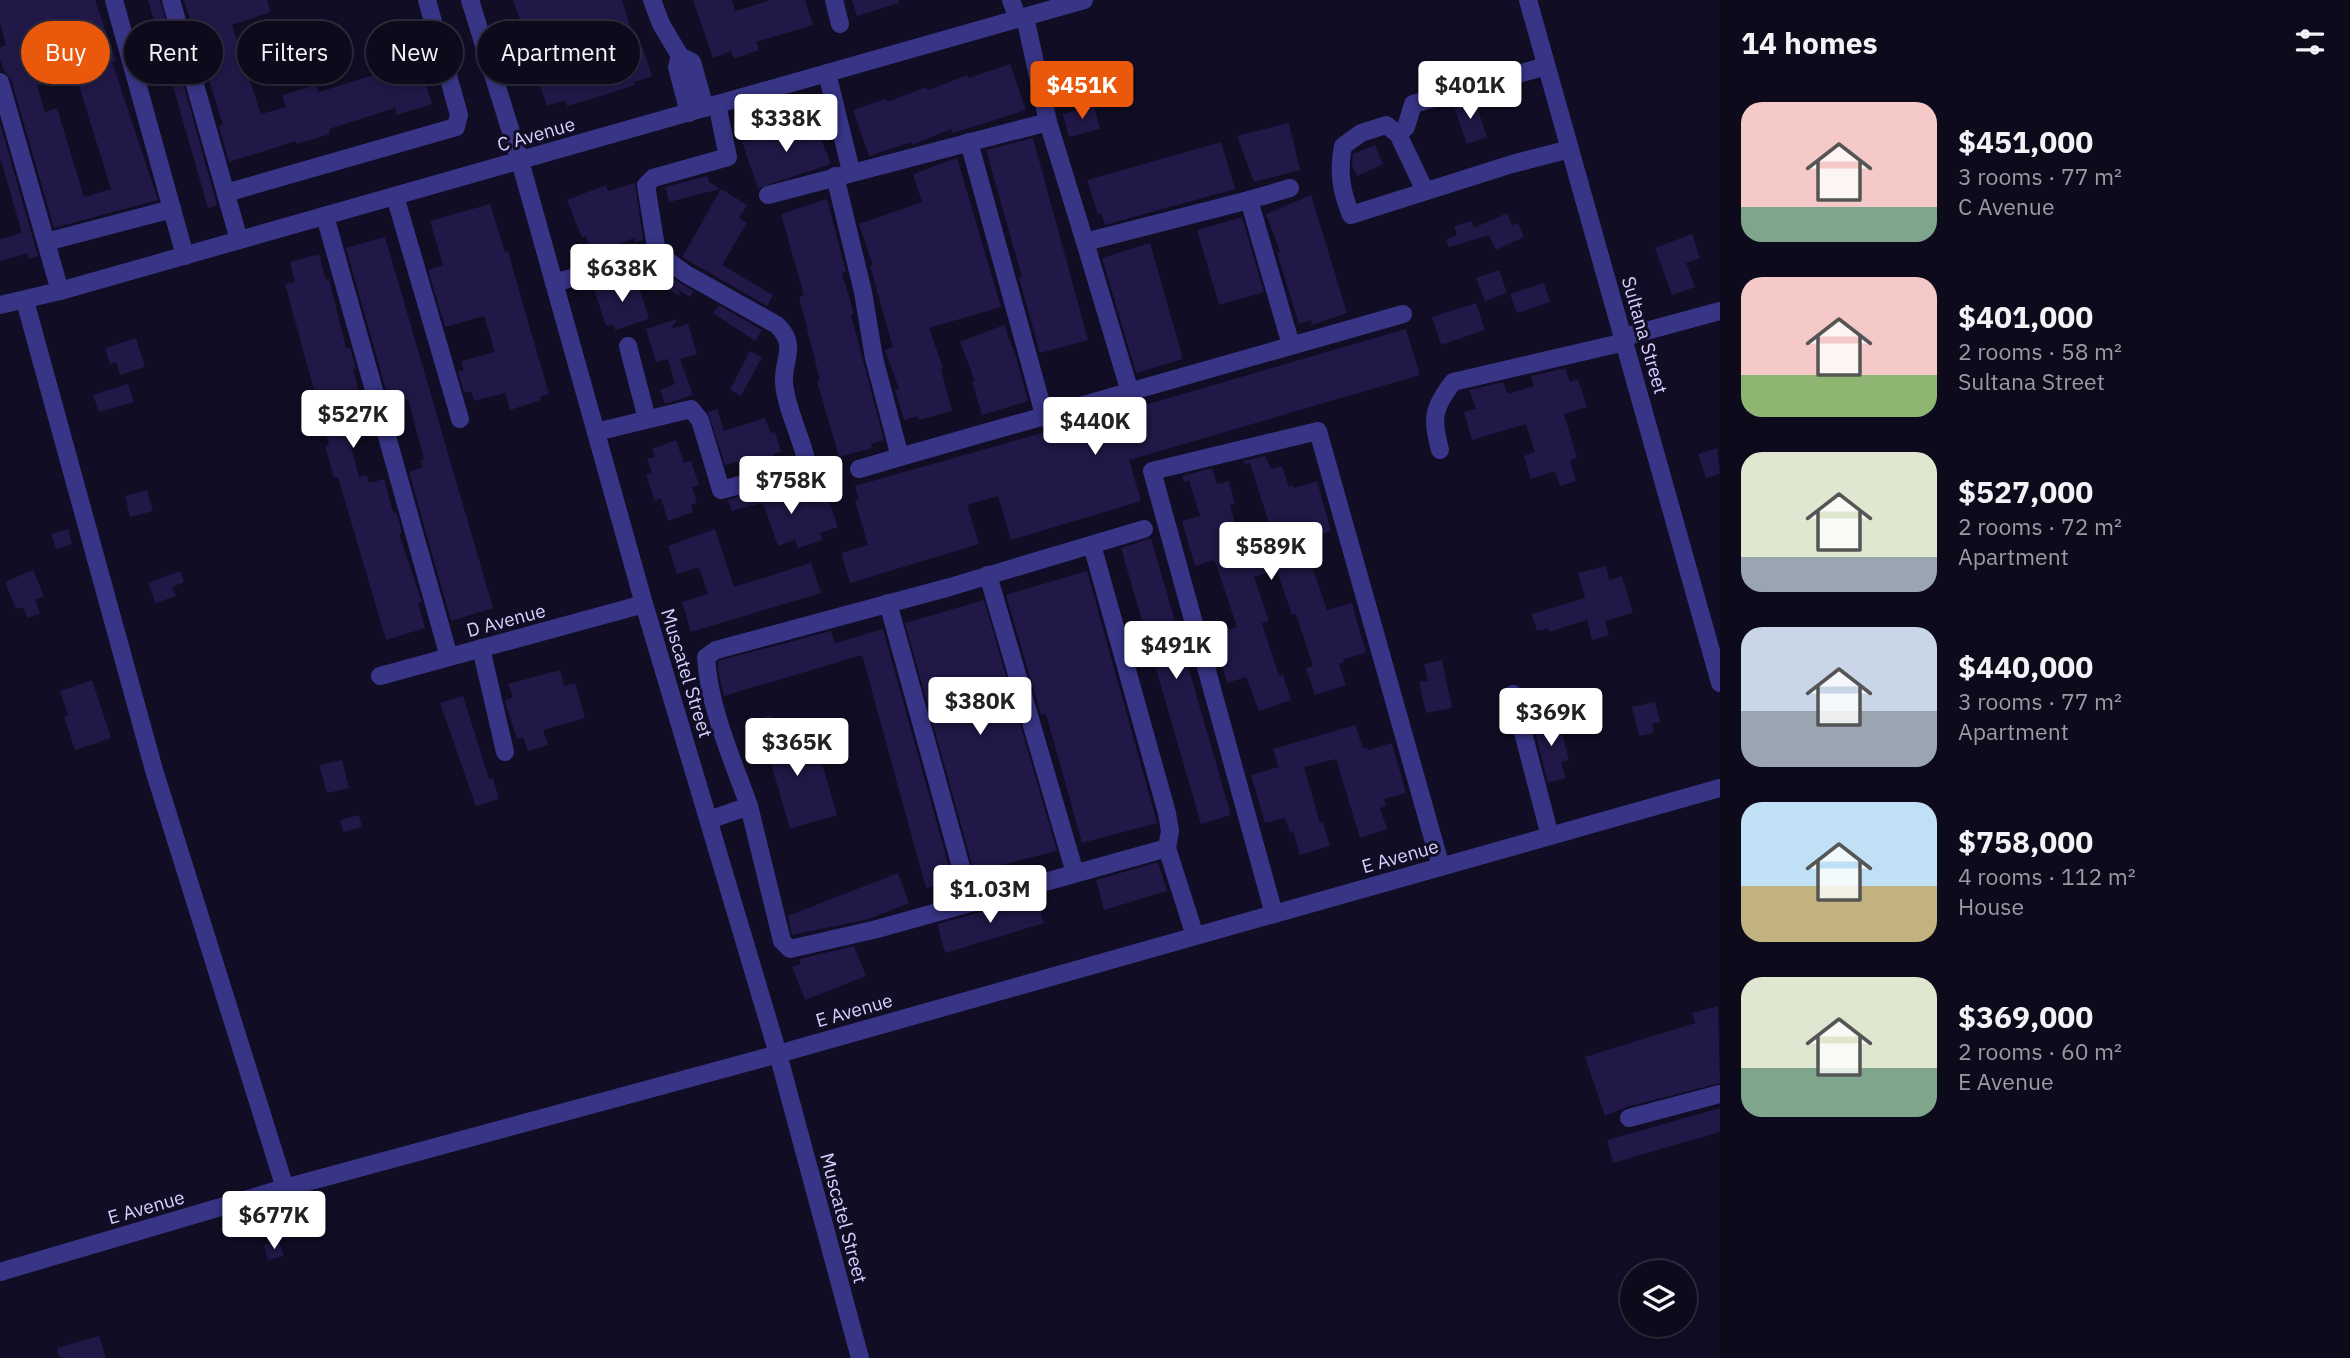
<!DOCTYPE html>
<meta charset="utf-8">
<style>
:root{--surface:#0d0a1c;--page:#1b1829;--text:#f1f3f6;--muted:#9a9aa3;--line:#2d2b3b;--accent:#ea580c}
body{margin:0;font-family:"IBM Plex Sans",sans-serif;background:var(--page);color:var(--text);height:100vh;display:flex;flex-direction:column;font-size:26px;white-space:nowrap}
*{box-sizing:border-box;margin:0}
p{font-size:23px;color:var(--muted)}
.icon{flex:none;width:38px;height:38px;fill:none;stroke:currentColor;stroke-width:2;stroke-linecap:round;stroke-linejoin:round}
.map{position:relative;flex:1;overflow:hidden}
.details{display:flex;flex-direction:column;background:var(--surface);width:630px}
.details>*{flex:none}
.top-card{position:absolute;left:21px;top:21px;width:665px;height:63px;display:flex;gap:14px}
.controls{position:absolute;left:1620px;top:1260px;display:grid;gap:14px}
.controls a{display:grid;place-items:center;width:77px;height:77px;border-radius:50%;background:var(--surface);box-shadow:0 4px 10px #0003,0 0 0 2px var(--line);font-size:35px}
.price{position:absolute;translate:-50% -60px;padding:0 16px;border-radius:7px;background:#fff;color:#222;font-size:23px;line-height:46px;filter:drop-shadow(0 2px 4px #0008)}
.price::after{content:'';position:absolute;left:50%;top:42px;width:21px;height:16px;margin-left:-10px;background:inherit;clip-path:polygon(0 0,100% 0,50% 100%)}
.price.selected{background:var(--accent);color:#fff}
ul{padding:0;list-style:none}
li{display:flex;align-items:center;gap:21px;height:175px;padding:0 21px}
li span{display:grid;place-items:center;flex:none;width:196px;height:140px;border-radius:21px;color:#555}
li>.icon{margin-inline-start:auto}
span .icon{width:84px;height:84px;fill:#fffc;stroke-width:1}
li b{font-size:30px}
h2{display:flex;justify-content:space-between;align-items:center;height:84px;padding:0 21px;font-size:30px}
.tag{padding:0 24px;border-radius:32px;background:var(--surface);box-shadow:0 4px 10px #0003,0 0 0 2px var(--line);font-size:24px;line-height:63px}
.tag.selected{background:var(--accent);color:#fff}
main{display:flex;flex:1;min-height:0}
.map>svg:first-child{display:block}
.building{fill:#211847;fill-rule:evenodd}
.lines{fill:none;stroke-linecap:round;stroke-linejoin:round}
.minor{stroke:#383587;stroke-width:18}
.labels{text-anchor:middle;stroke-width:6;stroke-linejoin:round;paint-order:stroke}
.street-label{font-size:19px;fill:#d6d1ff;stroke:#110d25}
</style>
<main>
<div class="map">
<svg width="1720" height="1358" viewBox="0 0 1720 1358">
<rect width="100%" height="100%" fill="#110d25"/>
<g class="building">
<path d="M0,0h95l21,61 -4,1 46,138 -104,28 -43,-149 -7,-8 -4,-12v-12l6,-2 -6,-22zM75,73l36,116 -27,8 -27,-89 -12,4 -8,-27z"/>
<polygon points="148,0 160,0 217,205 208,208"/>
<polygon points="184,0 267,0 271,12 232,25 261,114 286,107 282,95 316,85 319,92 383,72 382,67 417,56 432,104 397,115 395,108 329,129 330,134 297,144 296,141 229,162 219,126 223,125"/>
<polygon points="513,0 622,0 637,48 642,46 652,76 634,82 635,85 607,94 567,106 565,100 547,106 520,29 523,28"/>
<polygon points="693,0 732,0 735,11 771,0 805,0 813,25 756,42 759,50 734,59 731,51 713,58"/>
<polygon points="852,0 898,0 899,3 857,16"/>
<polygon points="1010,64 1026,110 953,133 951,129 912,145 911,142 869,156 853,110 886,99 888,102 926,87 928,90 968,75 969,78"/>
<polygon points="1474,99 1487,137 1467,144 1453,104"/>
<polygon points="1094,106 1100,129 1069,137 1063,114"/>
<polygon points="813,119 831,164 758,188 742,142 777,131 778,134"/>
<polygon points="0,123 38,256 29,259 28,253 0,261 0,239 22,233 0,157"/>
<polygon points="1289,123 1300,170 1254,182 1237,136"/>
<polygon points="1033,138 1088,340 1040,353 1019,278 1022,277 986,150"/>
<polygon points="1221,142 1235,189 1105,225 1101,213 1098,214 1087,180"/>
<polygon points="1375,145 1383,164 1357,176 1352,165 1353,154"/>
<polygon points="957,158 1001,307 929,328 943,368 941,369 952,411 919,420 918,416 904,420 895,390 899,389 885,350 893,347 870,266 873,265 859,224 922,202 913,174"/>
<polygon points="707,176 709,182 720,189 669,202 665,187"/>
<polygon points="635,183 643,240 635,242 634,238 593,255 586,236 582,238 567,200 606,185 608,191"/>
<polygon points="721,189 747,205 739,218 747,223 722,265 773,295 767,306 682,257"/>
<polygon points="1311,195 1347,313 1312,325 1311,320 1299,324 1277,253 1280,252 1266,214"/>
<polygon points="827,199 846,272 842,273 854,314 851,315 884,440 871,444 872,448 839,457 817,381 820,380 799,297 804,295 781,214"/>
<polygon points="490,204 505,252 508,251 515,276 549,394 540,396 541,400 510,410 505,393 474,401 471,391 464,393 458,372 464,370 461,361 495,352 484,316 445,327 428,270 443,265 430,221"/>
<polygon points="1507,213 1512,225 1518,223 1524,237 1496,250 1489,235 1449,247 1446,240 1457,235 1454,226 1471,221 1474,228"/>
<polygon points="1242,217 1264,292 1219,305 1197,230"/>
<polygon points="1692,234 1700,258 1686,263 1695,287 1672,295 1655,248"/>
<polygon points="385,237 493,608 451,621 409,472 423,467 420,460 424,459 408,399 406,400 403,392 388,397 346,248"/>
<polygon points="1150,243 1183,359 1136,373 1102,258"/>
<polygon points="319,254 326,280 329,279 346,348 350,348 356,368 353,369 362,404 348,408 350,416 343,418 359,477 367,475 369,483 384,479 393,512 397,513 402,533 399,534 422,602 418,603 425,628 386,640 338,477 334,478 325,446 329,445 285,284 295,282 290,262"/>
<polygon points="1499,270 1507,293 1485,301 1476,278"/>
<polygon points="665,273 693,291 690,297 678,289 680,296 659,284"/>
<polygon points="627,278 629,283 637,280 649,319 615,330 613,324 606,326 594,289"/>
<polygon points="1544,283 1550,302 1517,313 1510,294"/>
<polygon points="1476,303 1485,330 1441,345 1432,317"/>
<polygon points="719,305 762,330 755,341 713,313"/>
<polygon points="677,319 671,329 688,324 697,354 680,359 693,395 665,404 660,390 675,384 668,359 656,362 646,329"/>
<polygon points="1004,325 1016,357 1028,401 982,415 972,382 975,381 960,342"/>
<polygon points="1406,329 1420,375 1129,460 1141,501 1011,540 998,496 967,505 979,544 850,583 841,553 868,545 855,501 859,500 855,486 1045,432 1048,440 1062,435 1061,430 1102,414 1103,417"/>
<polygon points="136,338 145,367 120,375 116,362 110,364 105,348"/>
<polygon points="750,351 762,357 741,396 730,390"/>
<polygon points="1565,368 1570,382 1578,379 1587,407 1564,414 1577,458 1570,460 1576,481 1560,486 1555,471 1531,479 1524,456 1535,452 1526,424 1472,440 1464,412 1476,409 1469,390 1503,382 1508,394 1534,386 1531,376"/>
<polygon points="128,384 134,402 99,412 93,395"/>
<polygon points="717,409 724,431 765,418 771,433 775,432 781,452 773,454 775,459 750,468 747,459 725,465 708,412"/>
<polygon points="676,440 684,463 691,461 699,485 692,487 697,503 691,505 693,512 668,521 661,498 655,501 646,475 652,473 647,459 655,457 652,449"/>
<polygon points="1717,448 1720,474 1706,478 1698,454"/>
<polygon points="1265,456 1271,469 1282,466 1289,487 1293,485 1294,488 1317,481 1331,531 1303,540 1327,610 1352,603 1366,653 1343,659 1344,662 1339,664 1346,685 1315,695 1306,668 1313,666 1296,614 1292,615 1277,570 1254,577 1269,621 1262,623 1279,676 1283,675 1291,700 1259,711 1246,677 1227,683 1213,634 1237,627 1216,564 1213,560 1195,566 1182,521 1200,516 1189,480 1184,482 1182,476 1212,468 1217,484 1229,481 1235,504 1230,505 1244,556 1253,553 1254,556 1277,549 1250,463 1245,465 1244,461"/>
<polygon points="779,486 783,504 809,495 812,504 828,498 838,527 820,533 823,540 798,548 795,540 778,546 763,503 732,511 728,500"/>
<polygon points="147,490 153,511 130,517 125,496"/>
<polygon points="68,529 72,544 56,549 51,534"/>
<polygon points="715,529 734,587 811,563 821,593 691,632 682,602 708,594 699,567 677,574 668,546"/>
<polygon points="1151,538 1231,815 1201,824 1121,548"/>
<polygon points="1606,566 1609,580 1622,576 1633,613 1605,621 1609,635 1592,640 1587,620 1549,632 1548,628 1537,631 1532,614 1585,598 1578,573"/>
<polygon points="33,570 44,596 35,600 40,613 28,618 23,607 16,609 5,582"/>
<polygon points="180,571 184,582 172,587 176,596 156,603 148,583"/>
<polygon points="1087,571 1157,823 1082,843 1046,714 1041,715 1006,595"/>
<polygon points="984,600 1057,851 974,872 905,623"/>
<polygon points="883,629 953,881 926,888 862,655 724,696 719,674 718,662 721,660 831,631 835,643"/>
<polygon points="1442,660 1452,708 1426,713 1419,682 1428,681 1424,664"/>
<polygon points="560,670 564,686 575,683 585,718 543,730 548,745 528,751 523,737 517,739 507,708 505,700 513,697 508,684"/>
<polygon points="92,680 111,738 75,750 64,717 68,715 60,691"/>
<polygon points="463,696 489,779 493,778 499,799 476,806 440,703"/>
<polygon points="1655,702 1660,722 1652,724 1654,733 1639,736 1632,707"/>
<polygon points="1552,714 1557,731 1561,730 1569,760 1561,762 1566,778 1548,783 1532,720"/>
<polygon points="772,715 784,756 817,746 837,815 790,829 765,742 756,745 750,721"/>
<polygon points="1355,725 1363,748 1367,747 1368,750 1392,743 1406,793 1384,799 1386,806 1380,808 1387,829 1360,838 1336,759 1304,767 1320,823 1323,822 1330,846 1300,855 1293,831 1290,833 1285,818 1265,823 1251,775 1279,767 1273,749"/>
<polygon points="342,760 349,788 327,793 319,765"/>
<polygon points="359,815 362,827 343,832 340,820"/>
<polygon points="1158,862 1167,891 1104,910 1096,880"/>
<polygon points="898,873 909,903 869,919 792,935 788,916"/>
<polygon points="1036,897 1044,923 945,953 937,924"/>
<polygon points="854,946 866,976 805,1000 792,967 801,964 799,959"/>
<polygon points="1718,1006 1720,1083 1626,1107 1605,1116 1585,1057 1695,1023 1692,1013"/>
<polygon points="1720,1108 1720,1132 1613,1163 1607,1140"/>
<polygon points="279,1241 284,1256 268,1260 264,1245"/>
<polygon points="99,1336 106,1358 60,1358 57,1348"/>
</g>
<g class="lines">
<g class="minor">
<polyline points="114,0 185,256"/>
<polyline points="171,0 239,240"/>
<polyline points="470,0 520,161 644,604 778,1054 860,1358"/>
<polyline points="652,0 661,24 680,56"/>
<polyline points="834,0 840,24"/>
<polyline points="1011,0 1018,19"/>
<polyline points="1528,0 1720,683"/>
<polyline points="1025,17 1048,122 1085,242"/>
<polyline points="827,73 851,171"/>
<polyline points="0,82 60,291"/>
<polyline points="1043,96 1087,85"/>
<polyline points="689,113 677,67 680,56 692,62 705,108"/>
<polyline points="1398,134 1406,127 1413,104 1546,66"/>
<polyline points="969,142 1045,418"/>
<polyline points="835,176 863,292 874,358 900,457 859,469"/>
<polyline points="1290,188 1249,200 1291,345"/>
<path d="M1425,191l-27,-57 -12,-9 -25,8 -18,13c-5,25 -2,45 8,69l161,-51 58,-15"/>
<polyline points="226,193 456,127 459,115 427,0"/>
<polyline points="768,195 1048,122"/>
<polyline points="395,196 460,419"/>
<polyline points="325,216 449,657"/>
<polyline points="46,242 172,209"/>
<polyline points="657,253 646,185 653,178 728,157 717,104"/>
<path d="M554,283l103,-30 29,21 91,51c21,21 6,33 7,57 1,24 19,59 24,85l-87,23 -21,-70 -9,-11 -95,23"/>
<polyline points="25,301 154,770 285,1188"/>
<polyline points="0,305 60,291 1084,0"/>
<polyline points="1624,337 1720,311"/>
<polyline points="628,346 647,419"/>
<polyline points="1130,392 1085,242 1249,200"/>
<path d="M1440,450c-8,-31 -8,-41 13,-68l172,-40"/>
<polyline points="900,457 1403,314"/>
<polyline points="1092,545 1167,813 1170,831 1167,848 1195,936"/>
<polyline points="988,575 1075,873"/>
<polyline points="888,603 971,903"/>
<polyline points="481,648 505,752"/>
<polyline points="380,676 644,604"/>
<polyline points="1513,694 1550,836"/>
<polyline points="749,806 782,941 790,949 877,929 1167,848"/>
<path d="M709,820l40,-14c-17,-48 -40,-98 -43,-149l10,-7 234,-63 194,-58"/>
<polyline points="1274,914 1152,471 1318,431 1441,867"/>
<polyline points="1629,1118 1720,1094"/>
<polyline points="0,1272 285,1188 778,1054 1720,788"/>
</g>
</g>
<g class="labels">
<g class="street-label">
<text transform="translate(536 134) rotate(-16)" y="7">C Avenue</text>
<text transform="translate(1645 335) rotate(74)" y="7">Sultana Street</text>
<text transform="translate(506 620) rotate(-15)" y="7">D Avenue</text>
<text transform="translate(687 673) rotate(73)" y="7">Muscatel Street</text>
<text transform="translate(1400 856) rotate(-16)" y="7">E Avenue</text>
<text transform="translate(854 1010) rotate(-16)" y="7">E Avenue</text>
<text transform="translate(146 1207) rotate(-16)" y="7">E Avenue</text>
<text transform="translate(844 1218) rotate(75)" y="7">Muscatel Street</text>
</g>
</g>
</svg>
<div class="controls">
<a><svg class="icon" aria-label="layers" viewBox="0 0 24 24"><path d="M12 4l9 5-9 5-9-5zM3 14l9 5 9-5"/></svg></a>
</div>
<b class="price selected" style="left:1082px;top:121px">$451K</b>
<b class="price" style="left:1470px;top:121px">$401K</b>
<b class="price" style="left:786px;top:154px">$338K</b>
<b class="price" style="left:622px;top:304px">$638K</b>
<b class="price" style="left:353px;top:450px">$527K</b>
<b class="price" style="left:1095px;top:457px">$440K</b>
<b class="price" style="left:791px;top:516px">$758K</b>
<b class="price" style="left:1271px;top:582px">$589K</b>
<b class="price" style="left:1176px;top:681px">$491K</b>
<b class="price" style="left:980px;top:737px">$380K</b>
<b class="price" style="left:1551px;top:748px">$369K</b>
<b class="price" style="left:797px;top:778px">$365K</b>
<b class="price" style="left:990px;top:925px">$1.03M</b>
<b class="price" style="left:274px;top:1251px">$677K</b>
<div class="top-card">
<a class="tag selected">Buy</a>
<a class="tag">Rent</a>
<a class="tag">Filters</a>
<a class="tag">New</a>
<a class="tag">Apartment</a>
</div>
</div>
<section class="details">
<h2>14 homes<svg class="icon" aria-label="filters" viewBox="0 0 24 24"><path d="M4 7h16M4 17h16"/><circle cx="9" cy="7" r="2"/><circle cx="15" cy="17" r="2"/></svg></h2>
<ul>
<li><span style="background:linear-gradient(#f6c9c9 75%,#7fa58c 0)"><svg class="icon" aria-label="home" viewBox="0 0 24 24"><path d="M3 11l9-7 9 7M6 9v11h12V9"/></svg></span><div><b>$451,000</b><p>3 rooms · 77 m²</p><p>C Avenue</p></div></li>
<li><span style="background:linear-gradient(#f6c9c9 70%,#8fb573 0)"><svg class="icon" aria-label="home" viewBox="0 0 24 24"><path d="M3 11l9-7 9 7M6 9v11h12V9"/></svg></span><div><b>$401,000</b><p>2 rooms · 58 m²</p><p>Sultana Street</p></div></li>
<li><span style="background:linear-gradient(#dfe7d0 75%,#9aa5b1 0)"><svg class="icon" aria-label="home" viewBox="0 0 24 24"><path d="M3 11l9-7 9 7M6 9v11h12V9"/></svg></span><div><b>$527,000</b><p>2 rooms · 72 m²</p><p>Apartment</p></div></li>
<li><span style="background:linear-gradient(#c9d6e8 60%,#9aa5b1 0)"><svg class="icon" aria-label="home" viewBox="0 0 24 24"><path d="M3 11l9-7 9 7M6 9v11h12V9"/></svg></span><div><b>$440,000</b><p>3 rooms · 77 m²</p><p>Apartment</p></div></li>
<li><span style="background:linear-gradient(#bfe0f5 60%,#c2b280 0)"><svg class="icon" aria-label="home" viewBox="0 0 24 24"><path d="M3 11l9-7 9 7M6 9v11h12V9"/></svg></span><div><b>$758,000</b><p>4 rooms · 112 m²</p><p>House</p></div></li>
<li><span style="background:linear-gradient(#dfe7d0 65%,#7fa58c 0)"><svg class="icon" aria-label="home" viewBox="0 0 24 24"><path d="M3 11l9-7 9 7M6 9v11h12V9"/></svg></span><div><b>$369,000</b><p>2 rooms · 60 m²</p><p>E Avenue</p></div></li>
</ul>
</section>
</main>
